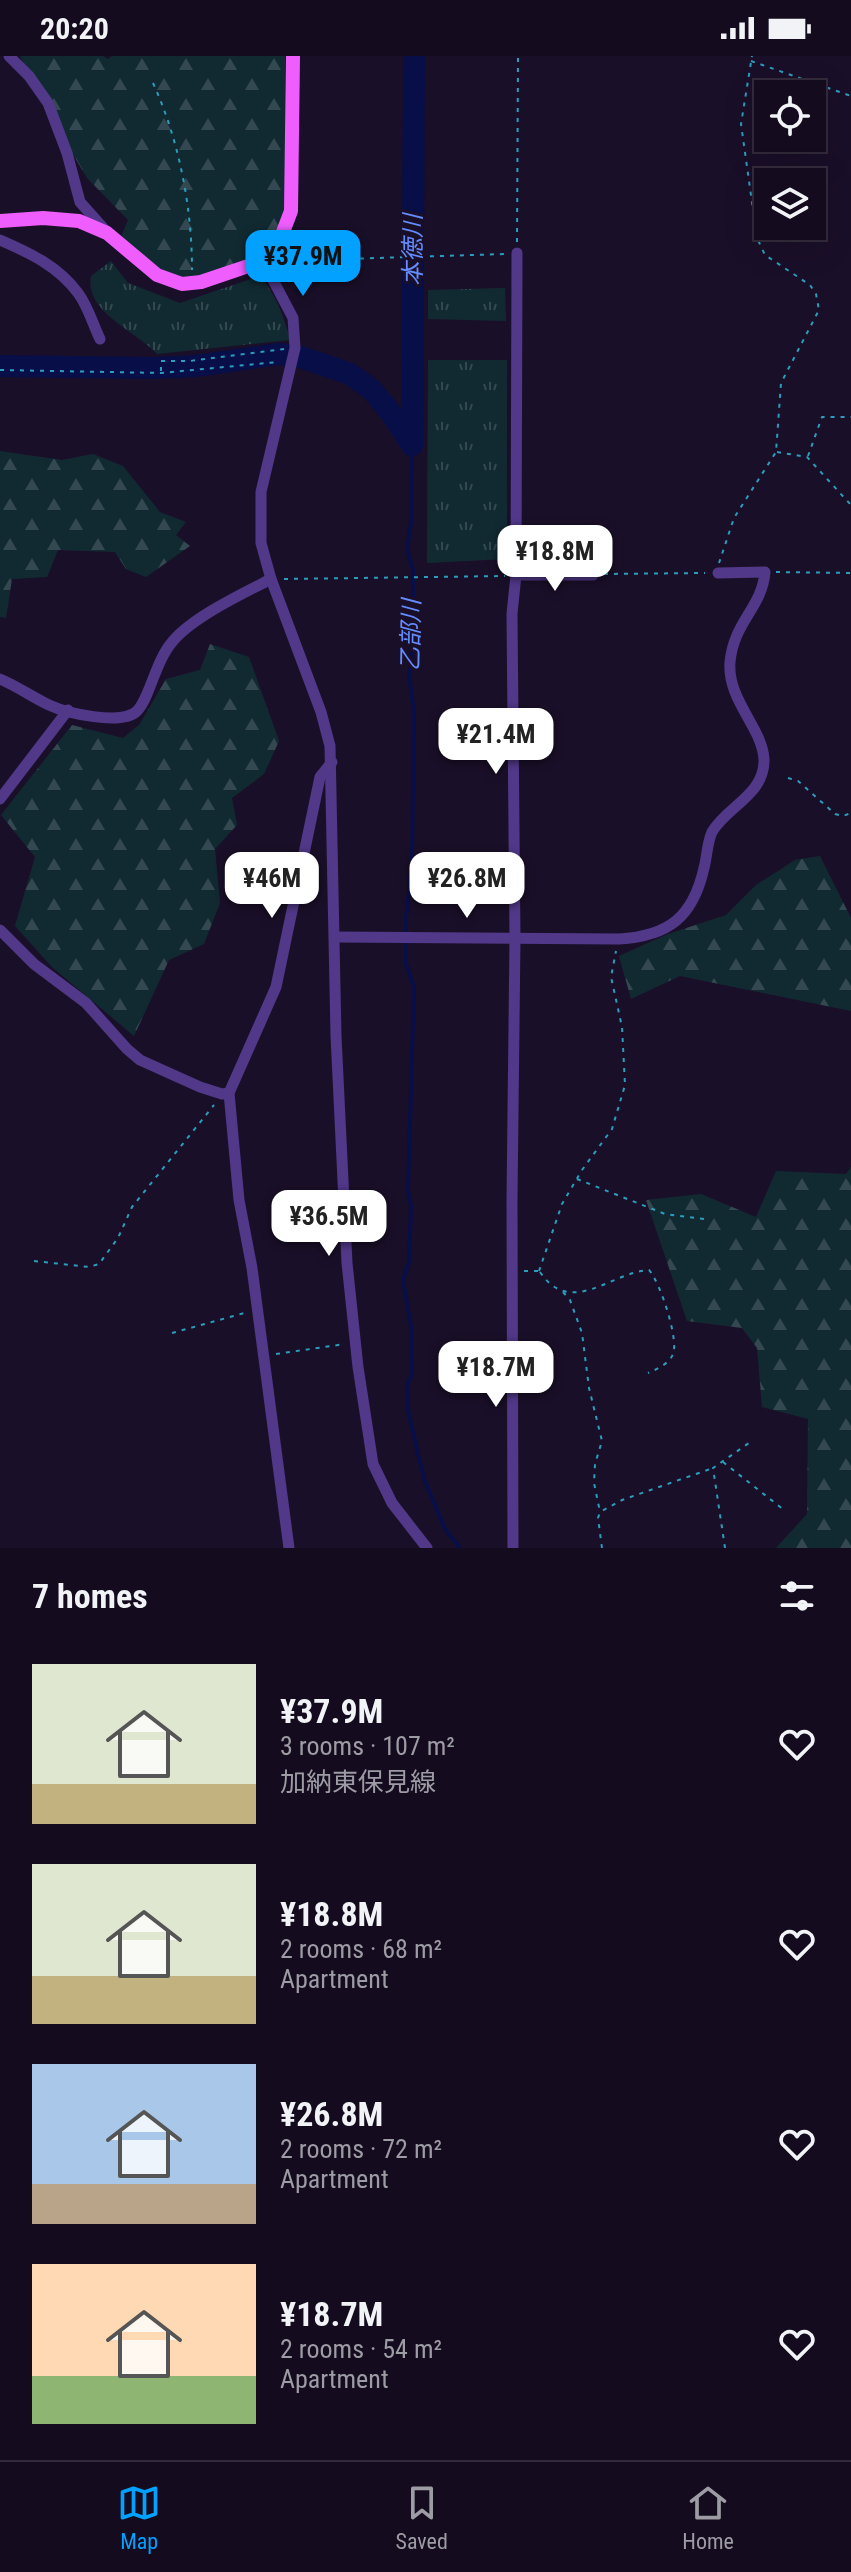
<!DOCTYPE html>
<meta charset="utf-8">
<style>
:root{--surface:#140b1e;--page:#1d1427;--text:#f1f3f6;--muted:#9d9ba4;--line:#332b3c;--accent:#02a0ff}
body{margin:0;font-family:"Roboto Condensed","Noto Sans JP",sans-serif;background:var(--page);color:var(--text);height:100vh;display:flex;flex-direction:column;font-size:30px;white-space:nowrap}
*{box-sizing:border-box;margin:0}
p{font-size:26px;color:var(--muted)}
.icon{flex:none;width:44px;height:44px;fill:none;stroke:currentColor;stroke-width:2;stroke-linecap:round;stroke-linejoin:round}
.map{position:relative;height:1492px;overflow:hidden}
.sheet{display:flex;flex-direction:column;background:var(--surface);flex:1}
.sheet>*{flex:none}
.buttons{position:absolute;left:754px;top:24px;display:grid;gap:16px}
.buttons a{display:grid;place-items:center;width:72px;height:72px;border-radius:0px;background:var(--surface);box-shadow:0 8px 32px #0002,0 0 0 2px var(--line);font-size:40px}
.price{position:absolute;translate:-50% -68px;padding:0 18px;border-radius:16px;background:#fff;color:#222;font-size:26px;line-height:52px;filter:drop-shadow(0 2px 4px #0008)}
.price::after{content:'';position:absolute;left:50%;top:48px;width:24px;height:18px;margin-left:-12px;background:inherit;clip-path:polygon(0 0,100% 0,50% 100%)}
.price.current{background:var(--accent);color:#111}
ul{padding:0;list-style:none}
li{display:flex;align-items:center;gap:24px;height:200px;padding:0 32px}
li span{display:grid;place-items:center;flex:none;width:224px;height:160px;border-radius:0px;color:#555}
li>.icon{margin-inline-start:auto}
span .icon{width:96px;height:96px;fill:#fffc;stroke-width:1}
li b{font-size:34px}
h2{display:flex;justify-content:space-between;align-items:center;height:96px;padding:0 32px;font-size:34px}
.status{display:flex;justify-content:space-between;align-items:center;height:56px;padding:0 40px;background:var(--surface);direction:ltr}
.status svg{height:22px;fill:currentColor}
.dock{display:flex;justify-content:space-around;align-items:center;height:112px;border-top:2px solid var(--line);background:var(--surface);font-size:22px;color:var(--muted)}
.dock a{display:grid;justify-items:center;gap:4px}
.dock .current{color:var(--accent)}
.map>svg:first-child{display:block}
.grass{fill:url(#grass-tufts)}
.forest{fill:url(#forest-firs)}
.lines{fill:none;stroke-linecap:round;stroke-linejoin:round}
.stream{stroke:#080e47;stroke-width:4}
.river{stroke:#080e47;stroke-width:22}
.path{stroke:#2b9ebe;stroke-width:2;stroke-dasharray:4 6;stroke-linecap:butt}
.minor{stroke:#513889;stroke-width:11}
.major{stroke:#ef5dff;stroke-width:14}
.labels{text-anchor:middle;stroke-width:6;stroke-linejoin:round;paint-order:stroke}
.water-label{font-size:24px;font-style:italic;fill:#648cff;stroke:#1a0f28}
</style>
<div class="status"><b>20:20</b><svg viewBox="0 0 49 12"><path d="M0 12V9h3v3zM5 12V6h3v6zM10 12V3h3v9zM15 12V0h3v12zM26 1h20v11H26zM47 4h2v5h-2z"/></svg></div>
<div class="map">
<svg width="851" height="1492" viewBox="0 0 851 1492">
<defs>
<pattern id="grass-tufts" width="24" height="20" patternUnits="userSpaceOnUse" patternTransform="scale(2)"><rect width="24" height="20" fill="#112a32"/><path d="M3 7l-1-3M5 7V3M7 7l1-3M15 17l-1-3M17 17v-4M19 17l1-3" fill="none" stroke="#344851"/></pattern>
<pattern id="forest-firs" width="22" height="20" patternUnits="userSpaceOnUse" patternTransform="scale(2)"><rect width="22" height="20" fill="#112a32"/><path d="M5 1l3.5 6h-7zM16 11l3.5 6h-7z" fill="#344851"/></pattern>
</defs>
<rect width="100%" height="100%" fill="#1a0f28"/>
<g class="grass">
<path d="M111,205l17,22 52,20 80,-27c16,19 24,40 30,64l-133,14c-21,-23 -73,-42 -66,-78z"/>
<polygon points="505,232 506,265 428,263 428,234"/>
<polygon points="428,304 507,304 507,503 427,507"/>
</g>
<g class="forest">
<polygon points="20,0 103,0 108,3 112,0 285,0 285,155 274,181 256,201 204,219 181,221 162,215 121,181 128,164 87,122 52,63"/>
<polygon points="0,395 62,404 93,398 123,410 160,456 186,466 176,479 190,490 146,521 126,513 115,496 58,494 47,521 12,523 6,562 0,561"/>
<polygon points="210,588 249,601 279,685 264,718 232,742 237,769 215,793 220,847 204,888 169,904 134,980 53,912 15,870 35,801 1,759 72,669 123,682 139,669 166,623 200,614"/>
<polygon points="820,800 851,862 851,955 680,920 631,943 619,900 668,878 726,859 756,829 795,804"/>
<polygon points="851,1111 851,1492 776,1492 807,1458 808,1363 762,1351 757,1292 742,1272 687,1265 646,1144 701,1138 756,1161 776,1115 846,1118"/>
</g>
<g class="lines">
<polyline class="stream" points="412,389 411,467 407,494 413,514 413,553 409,570 412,608 409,617 414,658 412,806 406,862 406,908 414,931 408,1135 411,1150 409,1206 403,1224 411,1270 412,1318 407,1330 408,1355 424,1423 445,1473 460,1492"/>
<g class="river">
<polyline points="0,310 153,312 196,310 279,298 301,301 350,318 372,334 391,357 412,389"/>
<polyline points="412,389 414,0"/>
</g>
<g class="path">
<polyline points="751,5 851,40"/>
<path d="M153,27c26,57 39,124 39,187"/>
<polyline points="517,186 518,0"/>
<polyline points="280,205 505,198"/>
<polyline points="0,314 161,317 278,306"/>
<polyline points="161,315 161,305 190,305 284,293"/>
<polyline points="777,396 807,401 851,449"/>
<polyline points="808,400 822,361 851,361"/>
<polyline points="719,507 734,462 776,396 781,327 819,254 816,238 810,229 765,199 757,182 741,68 752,0"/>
<polyline points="776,516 851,517"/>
<polyline points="604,518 705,517"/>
<polyline points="284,523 505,520"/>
<polyline points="788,722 798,725 835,758 843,760 851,757"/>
<polyline points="577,1123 665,1158 704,1163"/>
<polyline points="34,1205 89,1211 99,1208 118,1182 132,1151 214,1049"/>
<polyline points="524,1215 538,1215"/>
<polyline points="539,1215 562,1148 582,1114 612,1073 625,1029 622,971 611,921 616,895"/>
<path d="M540,1216c31,46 71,0 109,-2 11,12 30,69 24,84 -4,10 -16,15 -25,19"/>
<polyline points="563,1236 570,1244 582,1277 589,1332 602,1385 595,1408 594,1427 600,1456"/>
<polyline points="172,1277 248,1256"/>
<polyline points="276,1298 345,1288"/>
<polyline points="723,1406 784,1454"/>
<polyline points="602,1492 598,1462 600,1456 622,1444 713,1412"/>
<polyline points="725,1492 713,1412 749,1387"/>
</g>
<g class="minor">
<polyline points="9,0 29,20 48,47 67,97 80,146 105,174"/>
<path d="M0,184c30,13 58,26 78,53 10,13 15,32 22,46"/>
<polyline points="263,205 293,262 295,292 261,436 261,487 271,523 321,656 330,690 336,980 347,1207 358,1311 373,1408 392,1447 427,1492"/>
<polyline points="516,519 593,519"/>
<path d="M0,623c17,7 32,18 49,26 17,8 73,21 88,6 13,-13 18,-50 36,-70 20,-24 69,-47 98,-62"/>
<polyline points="0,743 68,654"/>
<polyline points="0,874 34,908 86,947 127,993 140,1004 200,1031 222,1038 229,1037"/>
<path d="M335,881l284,2c50,-3 74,-22 85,-71 3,-11 3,-25 8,-36 15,-26 53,-37 52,-73 -2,-32 -37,-59 -34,-97 4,-41 32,-54 35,-90l-47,1"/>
<polyline points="289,1492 252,1212 239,1144 229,1037 276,931 320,721 332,706"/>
<polyline points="513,1492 512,1144 515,882 512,558 516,519 517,197"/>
</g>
<polyline class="major" points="0,165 43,162 79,165 107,177 157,219 182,228 201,226 263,205 280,184 291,155 293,0"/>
</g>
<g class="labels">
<g class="water-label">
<text transform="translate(413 194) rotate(-90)" y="8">本徳川</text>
<text transform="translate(411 579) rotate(-89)" y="8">乙部川</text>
</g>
</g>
</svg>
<div class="buttons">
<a><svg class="icon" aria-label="locate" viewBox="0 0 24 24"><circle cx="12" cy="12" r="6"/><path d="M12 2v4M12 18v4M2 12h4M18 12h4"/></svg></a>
<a><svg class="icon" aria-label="layers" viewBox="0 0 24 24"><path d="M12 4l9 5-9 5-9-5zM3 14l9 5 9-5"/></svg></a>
</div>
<b class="price current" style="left:303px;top:242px">¥37.9M</b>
<b class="price" style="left:555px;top:537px">¥18.8M</b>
<b class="price" style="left:496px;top:720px">¥21.4M</b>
<b class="price" style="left:272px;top:864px">¥46M</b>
<b class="price" style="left:467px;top:864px">¥26.8M</b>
<b class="price" style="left:329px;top:1202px">¥36.5M</b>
<b class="price" style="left:496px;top:1353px">¥18.7M</b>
</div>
<section class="sheet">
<h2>7 homes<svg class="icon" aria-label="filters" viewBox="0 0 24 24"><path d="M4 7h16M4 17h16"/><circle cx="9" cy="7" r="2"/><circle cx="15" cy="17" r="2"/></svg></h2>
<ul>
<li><span style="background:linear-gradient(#dfe7d0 75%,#c2b280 0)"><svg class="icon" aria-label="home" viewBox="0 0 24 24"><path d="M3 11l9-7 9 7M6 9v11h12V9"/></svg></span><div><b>¥37.9M</b><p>3 rooms · 107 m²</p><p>加納東保見線</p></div><svg class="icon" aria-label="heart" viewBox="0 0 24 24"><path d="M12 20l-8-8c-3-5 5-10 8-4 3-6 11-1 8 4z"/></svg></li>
<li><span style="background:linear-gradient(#dfe7d0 70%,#c2b280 0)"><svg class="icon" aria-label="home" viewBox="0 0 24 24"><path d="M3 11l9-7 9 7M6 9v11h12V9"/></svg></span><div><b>¥18.8M</b><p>2 rooms · 68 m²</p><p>Apartment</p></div><svg class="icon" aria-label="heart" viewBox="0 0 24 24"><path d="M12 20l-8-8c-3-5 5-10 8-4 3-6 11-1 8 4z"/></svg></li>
<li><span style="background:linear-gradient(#a9c7e8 75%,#b9a48a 0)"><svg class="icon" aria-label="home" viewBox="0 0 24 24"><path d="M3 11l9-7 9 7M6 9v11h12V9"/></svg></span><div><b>¥26.8M</b><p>2 rooms · 72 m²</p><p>Apartment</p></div><svg class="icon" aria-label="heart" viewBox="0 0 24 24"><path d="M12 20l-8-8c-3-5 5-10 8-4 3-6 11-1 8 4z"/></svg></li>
<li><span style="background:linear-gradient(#ffd9b3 70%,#8fb573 0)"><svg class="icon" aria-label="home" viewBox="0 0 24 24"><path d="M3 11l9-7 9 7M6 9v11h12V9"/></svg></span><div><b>¥18.7M</b><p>2 rooms · 54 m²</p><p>Apartment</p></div><svg class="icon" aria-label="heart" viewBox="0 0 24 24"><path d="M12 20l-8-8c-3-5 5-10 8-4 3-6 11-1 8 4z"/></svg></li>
</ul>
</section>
<nav class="dock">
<a class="current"><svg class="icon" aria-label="map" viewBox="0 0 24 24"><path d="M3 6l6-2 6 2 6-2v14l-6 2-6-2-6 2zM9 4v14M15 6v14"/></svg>Map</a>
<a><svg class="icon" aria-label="saved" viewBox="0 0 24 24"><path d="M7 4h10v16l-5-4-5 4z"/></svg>Saved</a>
<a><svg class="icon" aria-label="home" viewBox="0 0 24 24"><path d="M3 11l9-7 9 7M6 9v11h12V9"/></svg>Home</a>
</nav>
